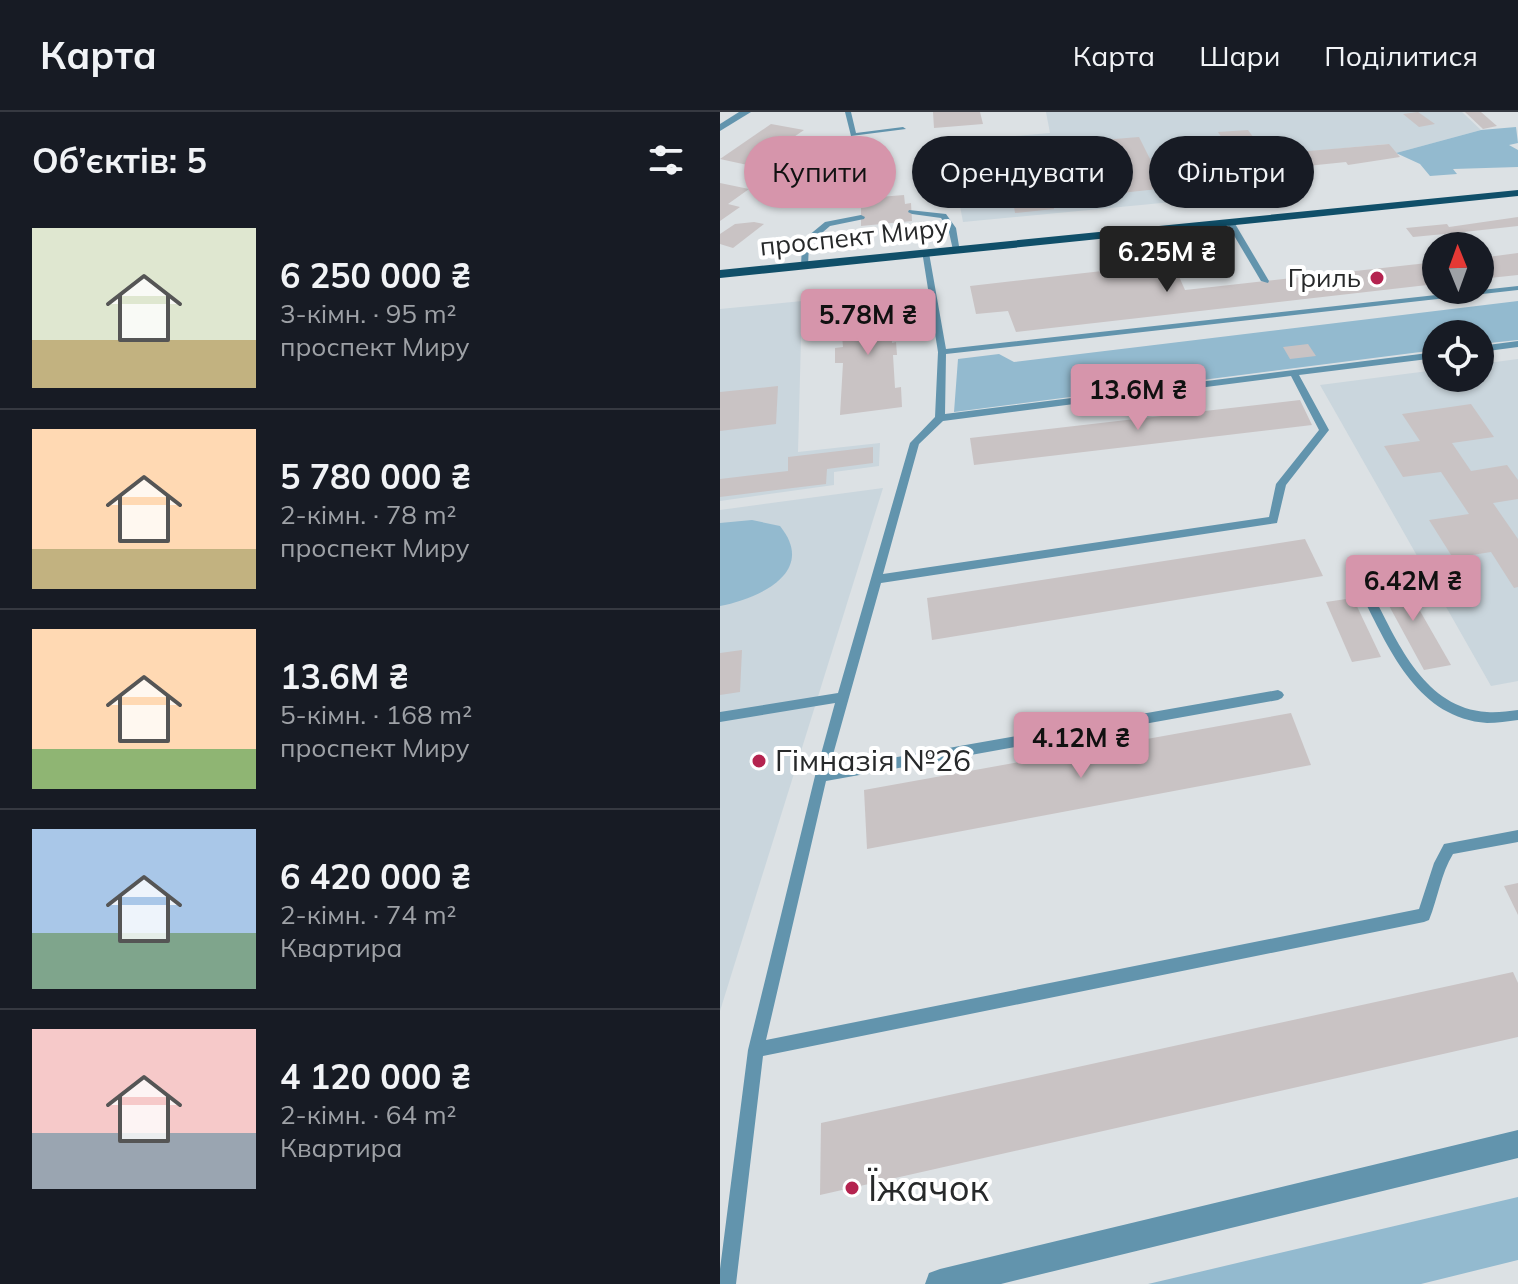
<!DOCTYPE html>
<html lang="uk">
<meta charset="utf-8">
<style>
:root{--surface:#171b24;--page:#242831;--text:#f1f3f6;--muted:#9ea1a6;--line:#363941;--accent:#d695ab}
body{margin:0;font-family:Mulish,sans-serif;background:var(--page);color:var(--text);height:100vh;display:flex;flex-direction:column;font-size:30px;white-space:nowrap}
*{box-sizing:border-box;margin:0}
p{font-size:26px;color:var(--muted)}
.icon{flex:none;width:44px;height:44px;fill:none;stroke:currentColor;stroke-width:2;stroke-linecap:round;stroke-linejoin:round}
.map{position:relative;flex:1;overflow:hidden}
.drawer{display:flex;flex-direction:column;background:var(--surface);width:720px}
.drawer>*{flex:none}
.banner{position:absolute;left:24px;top:24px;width:654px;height:72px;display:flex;gap:16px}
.needle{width:52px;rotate:359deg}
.buttons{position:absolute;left:702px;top:120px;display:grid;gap:16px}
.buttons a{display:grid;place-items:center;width:72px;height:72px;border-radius:50%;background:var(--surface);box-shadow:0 2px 6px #0004;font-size:40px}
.price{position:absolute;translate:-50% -68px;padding:0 18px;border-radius:8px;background:var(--accent);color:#111;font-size:26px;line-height:52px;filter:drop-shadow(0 2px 4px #0008)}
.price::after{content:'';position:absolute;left:50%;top:48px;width:24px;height:18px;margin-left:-12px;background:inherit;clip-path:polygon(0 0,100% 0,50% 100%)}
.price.selected{background:#222;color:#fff}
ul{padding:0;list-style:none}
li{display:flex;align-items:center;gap:24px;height:200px;padding:0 32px}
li+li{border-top:2px solid var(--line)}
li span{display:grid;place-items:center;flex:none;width:224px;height:160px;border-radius:0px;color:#555}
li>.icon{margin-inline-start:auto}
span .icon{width:96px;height:96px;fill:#fffc;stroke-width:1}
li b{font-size:34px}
h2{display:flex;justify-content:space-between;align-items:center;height:96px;padding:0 32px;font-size:34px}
.chip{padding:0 28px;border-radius:36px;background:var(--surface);box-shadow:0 2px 6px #0004;font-size:28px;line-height:72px}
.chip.selected{background:var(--accent);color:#111}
header{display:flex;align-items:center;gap:48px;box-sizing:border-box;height:112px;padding:0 40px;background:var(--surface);border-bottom:2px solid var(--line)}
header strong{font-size:38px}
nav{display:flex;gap:44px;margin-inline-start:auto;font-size:28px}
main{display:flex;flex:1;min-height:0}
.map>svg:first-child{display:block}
.built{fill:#cad6dd}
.green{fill:#93bacf}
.building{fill:#c9c3c4}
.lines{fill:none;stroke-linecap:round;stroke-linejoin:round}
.service{fill:#6294ad;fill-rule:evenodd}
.minor{fill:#6294ad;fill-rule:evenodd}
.tertiary{fill:#6294ad;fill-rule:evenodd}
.primary{fill:#104f69;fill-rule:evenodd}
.poi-dot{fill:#b4234f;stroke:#fff;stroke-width:3}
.labels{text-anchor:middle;stroke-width:8;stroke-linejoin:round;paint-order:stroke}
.far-street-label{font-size:26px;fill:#27292a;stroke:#fff}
.far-poi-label{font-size:26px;fill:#27292a;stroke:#fff;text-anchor:end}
.poi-label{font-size:30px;fill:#27292a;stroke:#fff;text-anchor:start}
.near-poi-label{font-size:36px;fill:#27292a;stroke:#fff;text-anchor:start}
</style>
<header>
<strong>Карта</strong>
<nav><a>Карта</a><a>Шари</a><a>Поділитися</a></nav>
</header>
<main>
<section class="drawer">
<h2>Об’єктів: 5<svg class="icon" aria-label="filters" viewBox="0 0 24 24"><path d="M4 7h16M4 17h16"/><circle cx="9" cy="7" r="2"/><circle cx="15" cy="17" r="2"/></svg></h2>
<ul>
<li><span style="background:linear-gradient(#dfe7d0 70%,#c2b280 0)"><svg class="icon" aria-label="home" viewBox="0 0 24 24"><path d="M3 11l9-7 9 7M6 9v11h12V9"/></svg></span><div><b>6 250 000 ₴</b><p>3-кімн. · 95 m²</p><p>проспект Миру</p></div></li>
<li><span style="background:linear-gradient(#ffd9b3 75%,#c2b280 0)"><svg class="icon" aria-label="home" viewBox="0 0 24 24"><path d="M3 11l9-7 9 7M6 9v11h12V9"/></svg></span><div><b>5 780 000 ₴</b><p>2-кімн. · 78 m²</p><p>проспект Миру</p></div></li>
<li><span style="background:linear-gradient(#ffd9b3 75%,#8fb573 0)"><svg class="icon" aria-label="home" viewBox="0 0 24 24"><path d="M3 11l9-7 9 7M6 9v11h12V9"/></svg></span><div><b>13.6M ₴</b><p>5-кімн. · 168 m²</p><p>проспект Миру</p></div></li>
<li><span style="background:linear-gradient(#a9c7e8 65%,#7fa58c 0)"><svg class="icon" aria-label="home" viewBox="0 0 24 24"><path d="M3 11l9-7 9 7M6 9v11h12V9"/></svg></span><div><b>6 420 000 ₴</b><p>2-кімн. · 74 m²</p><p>Квартира</p></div></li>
<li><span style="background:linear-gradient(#f6c9c9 65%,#9aa5b1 0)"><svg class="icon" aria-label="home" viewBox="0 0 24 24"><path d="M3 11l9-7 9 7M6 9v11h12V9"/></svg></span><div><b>4 120 000 ₴</b><p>2-кімн. · 64 m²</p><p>Квартира</p></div></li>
</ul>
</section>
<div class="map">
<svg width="798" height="1172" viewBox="0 0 798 1172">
<rect width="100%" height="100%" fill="#dce1e4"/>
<g class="built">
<polygon points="326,0 742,0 761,18 676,41 668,32 484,49 504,85 243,110 228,30 330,21"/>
<polygon points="82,189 78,340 160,331 159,354 114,360 114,373 0,389 0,197"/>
<polygon points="798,247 798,569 771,574 600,273 716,258 716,266 760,266 760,252"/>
<polygon points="163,376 0,899 0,398"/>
</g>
<g class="green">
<polygon points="796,15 798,31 789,33 798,38 798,55 733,57 737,62 710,64 700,52 676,41 761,18"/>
<polygon points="555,42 559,50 517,56 529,74 544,73 549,80 504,85 484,49"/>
<polygon points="798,189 798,228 760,232 760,222 716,222 716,238 234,300 238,247 279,242 294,250"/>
<path d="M32,408l28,6c38,47 -23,73 -60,80v-83z"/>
<polygon points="798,1085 798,1148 701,1172 428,1172"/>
</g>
<g class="building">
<polygon points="213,0 260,0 263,12 214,16"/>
<polygon points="698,0 715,12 699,15 683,2"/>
<polygon points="745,0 761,0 777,14 763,17"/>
<polygon points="51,12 84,18 32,54 0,47"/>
<polygon points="528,18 544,40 513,43 498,20"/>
<polygon points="419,25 436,59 429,59 438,77 373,84 365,65 358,66 345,31"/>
<polygon points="669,32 680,45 628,53 626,50 587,54 577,40"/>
<polygon points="316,33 320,47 254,52 251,39"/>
<polygon points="0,71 29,77 8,92 20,95 0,109"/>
<polygon points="184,83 185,92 191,91 192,109 141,114 141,96 148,95 147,86"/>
<polygon points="331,85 334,97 295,101 293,88"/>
<polygon points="798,105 798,114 735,121 693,125 686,116 727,112 729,115"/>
<polygon points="34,110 44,112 13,136 0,132 0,122 15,112"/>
<polygon points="798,141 798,163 760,167 760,146"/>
<polygon points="716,150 716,172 296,220 288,199 256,202 250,174 453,151 465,178"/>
<polygon points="174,185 175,200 170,201 172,231 176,230 177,243 173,243 175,276 181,275 182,295 120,303 123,251 115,251 115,236 123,235 119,191"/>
<polygon points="588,232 596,244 570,247 563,235"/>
<polygon points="58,274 56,312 0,319 0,280"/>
<polygon points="580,288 592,313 254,353 250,326"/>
<polygon points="751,292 774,325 732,331 751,359 787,353 798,368 798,387 773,391 798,427 798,475 794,476 771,440 733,446 709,408 749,402 721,360 683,365 664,334 700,329 682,302"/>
<polygon points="153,335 153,351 107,357 106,372 0,385 0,367 68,359 68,345"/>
<polygon points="585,427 603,464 212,528 207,486"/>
<polygon points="680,464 731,553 704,558 655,468"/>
<polygon points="633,486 661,545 632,550 606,490"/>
<polygon points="22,538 20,580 0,583 0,541"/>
<polygon points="571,601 591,653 147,737 144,678"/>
<polygon points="798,771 798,803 784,774"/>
<polygon points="793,860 798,871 798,925 100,1083 101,1011"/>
</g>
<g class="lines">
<g class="service">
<polygon points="125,0 131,0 136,21 183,15 186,17 131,24"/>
<polygon points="189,98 226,102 236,116 240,140 233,138 228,116 221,106 192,102 188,100"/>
<polygon points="141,103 145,105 144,107 110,114 89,132 88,154 81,156 82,129 105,110"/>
<polygon points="507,108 514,110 549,169 548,171 541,169 506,110"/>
<path d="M202,139l7,2 17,96 572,-63v4l-572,64 -1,60 491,-62v6l-137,17 30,55 -43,55 -9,38 -396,60 -52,186 449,-79 4,2 2,3 -2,3 -4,2 -452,81 -60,259 653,-131 15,-46 10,-19 74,-14v12l-65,12c-12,19 -15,44 -24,66l-5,2 -661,134 -27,228h-16v-15l28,-219 67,-274 20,-73 -115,19v-10l118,-19 72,-250 25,-26 3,-65zM571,264l28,54 -43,54 -7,33 -386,57 36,-130 24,-23z"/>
<polygon points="798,229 798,235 760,240 760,234"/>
<path d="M650,484l4,1c25,48 51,111 113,115 10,1 21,-1 31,-2v10c-10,1 -21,3 -31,3 -68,-5 -96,-70 -123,-123z"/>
</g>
<polygon class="minor" points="19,0 31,0 0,19 0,12"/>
<polygon class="tertiary" points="798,1018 798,1046 281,1172 205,1172 209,1161 220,1157"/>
<polygon class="primary" points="798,78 798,84 0,166 0,158"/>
</g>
<g class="poi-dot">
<circle cx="657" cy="166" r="8"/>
<circle cx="39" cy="649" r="8"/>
<circle cx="132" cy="1076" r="8"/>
</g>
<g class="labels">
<g class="far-street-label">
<text transform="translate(134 125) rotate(-6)" y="9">проспект Миру</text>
</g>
<g class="far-poi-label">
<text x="641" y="175">Гриль</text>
</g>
<g class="poi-label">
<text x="55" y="659">Гімназія №26</text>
</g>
<g class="near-poi-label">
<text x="148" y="1089">Їжачок</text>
</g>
</g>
</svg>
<div class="buttons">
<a><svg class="needle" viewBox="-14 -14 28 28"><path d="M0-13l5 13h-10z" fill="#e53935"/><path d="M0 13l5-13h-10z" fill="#9ea1a6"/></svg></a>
<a><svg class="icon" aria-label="locate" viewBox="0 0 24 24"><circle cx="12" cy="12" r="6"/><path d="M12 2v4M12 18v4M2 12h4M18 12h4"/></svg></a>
</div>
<b class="price selected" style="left:447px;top:182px">6.25M ₴</b>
<b class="price" style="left:148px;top:245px">5.78M ₴</b>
<b class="price" style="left:418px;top:320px">13.6M ₴</b>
<b class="price" style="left:693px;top:511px">6.42M ₴</b>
<b class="price" style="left:361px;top:668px">4.12M ₴</b>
<div class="banner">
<a class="chip selected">Купити</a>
<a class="chip">Орендувати</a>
<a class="chip">Фільтри</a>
</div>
</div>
</main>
